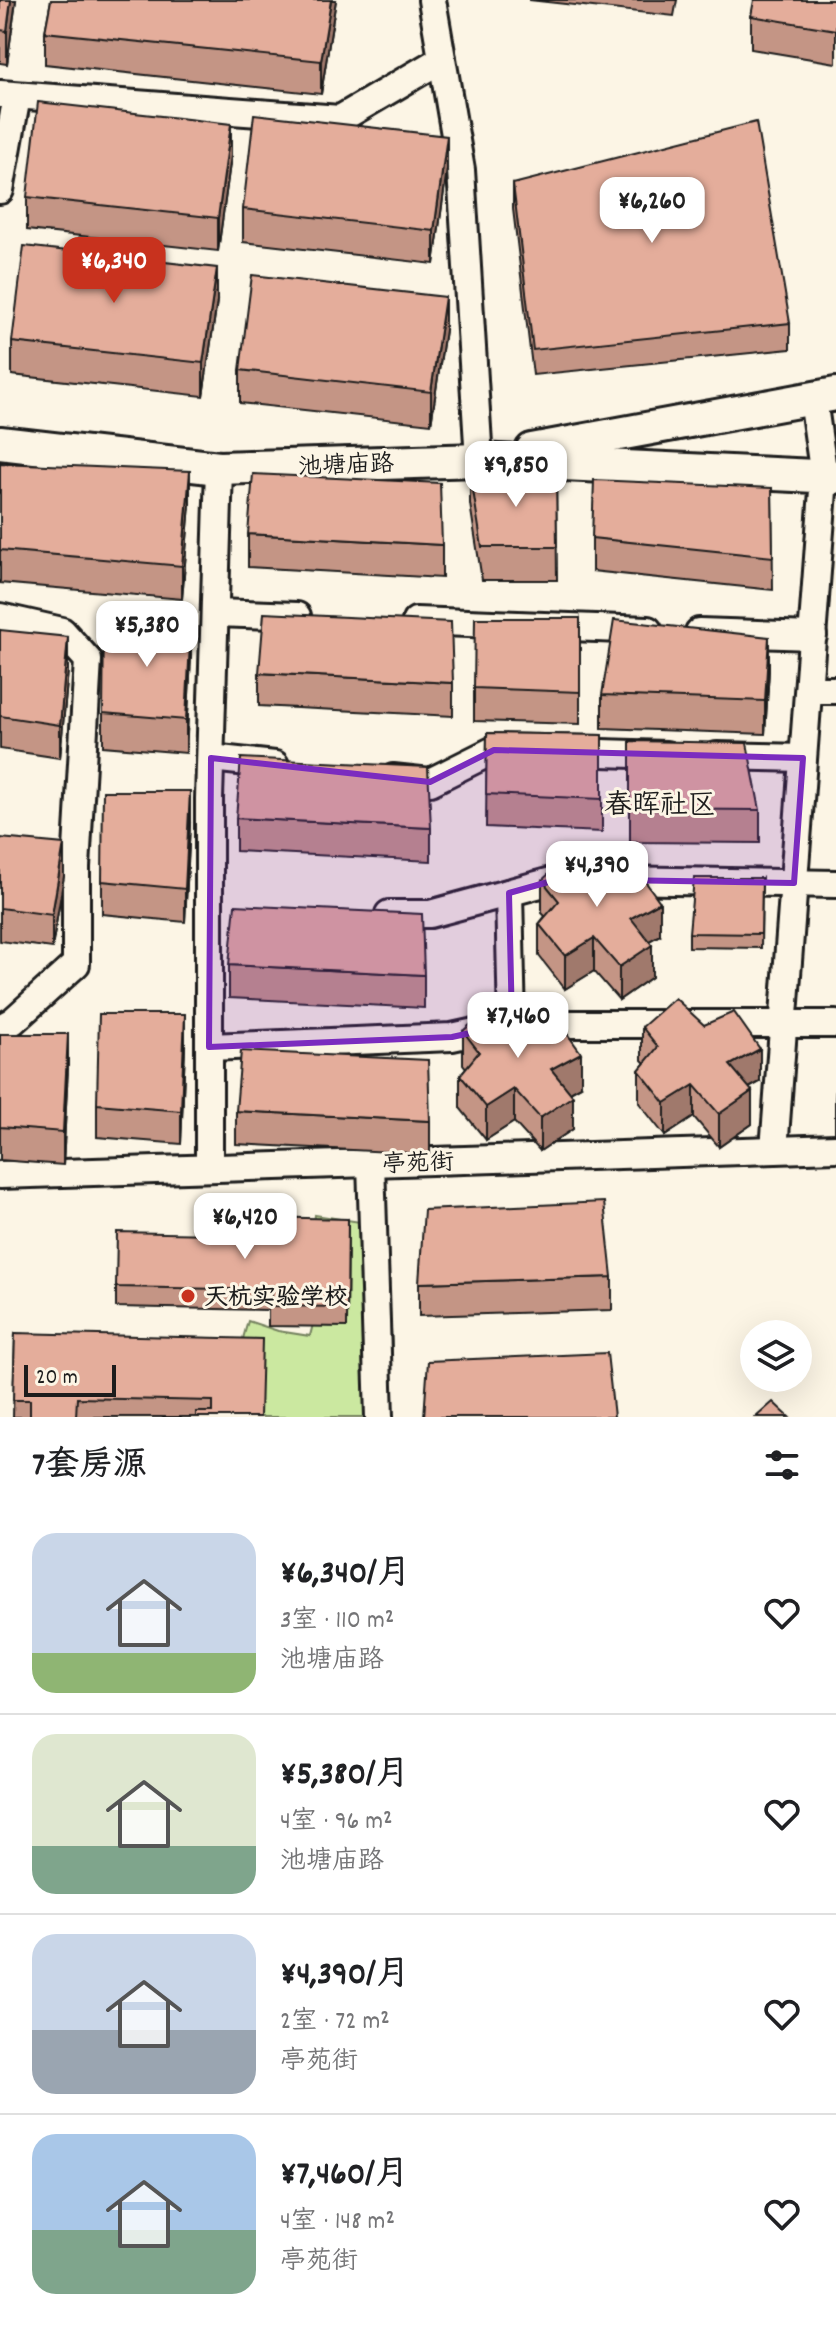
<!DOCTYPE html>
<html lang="zh">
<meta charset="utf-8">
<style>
:root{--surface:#fff;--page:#f6f6f6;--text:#202124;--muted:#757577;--line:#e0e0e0;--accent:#c8321e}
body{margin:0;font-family:Dekko,"LXGW WenKai TC",sans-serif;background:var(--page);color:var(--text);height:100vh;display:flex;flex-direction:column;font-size:30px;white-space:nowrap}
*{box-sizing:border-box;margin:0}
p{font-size:26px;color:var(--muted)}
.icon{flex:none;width:44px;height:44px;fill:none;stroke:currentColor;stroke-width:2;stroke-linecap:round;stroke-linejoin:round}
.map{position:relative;height:1417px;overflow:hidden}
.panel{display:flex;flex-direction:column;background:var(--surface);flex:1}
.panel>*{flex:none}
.buttons{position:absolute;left:740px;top:1320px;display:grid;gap:16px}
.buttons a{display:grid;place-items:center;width:72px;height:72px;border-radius:50%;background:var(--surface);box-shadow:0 8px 32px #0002;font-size:40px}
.scale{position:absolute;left:24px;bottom:20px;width:92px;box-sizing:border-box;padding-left:8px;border:4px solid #1c1c1c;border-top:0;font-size:22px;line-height:28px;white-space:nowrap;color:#1c1c1c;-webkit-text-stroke:6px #fcf5e5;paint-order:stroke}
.price{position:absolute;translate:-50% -68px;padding:0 18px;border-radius:16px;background:#fff;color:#222;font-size:26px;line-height:52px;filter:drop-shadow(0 2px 4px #0008)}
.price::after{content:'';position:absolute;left:50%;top:48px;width:24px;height:18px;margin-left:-12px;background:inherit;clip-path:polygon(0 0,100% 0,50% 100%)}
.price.current{background:var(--accent);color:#fff}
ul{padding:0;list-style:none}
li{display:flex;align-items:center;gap:24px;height:200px;padding:0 32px}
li+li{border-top:2px solid var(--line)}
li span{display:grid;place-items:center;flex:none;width:224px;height:160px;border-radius:24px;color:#555}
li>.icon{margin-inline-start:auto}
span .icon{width:96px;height:96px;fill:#fffc;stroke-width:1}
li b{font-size:34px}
h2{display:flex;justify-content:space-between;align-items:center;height:96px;padding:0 32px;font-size:34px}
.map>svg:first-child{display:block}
.green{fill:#cbe8a0;stroke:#74825e;stroke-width:2}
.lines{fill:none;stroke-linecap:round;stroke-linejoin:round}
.minor-casing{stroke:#1c1c1c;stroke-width:32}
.tertiary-casing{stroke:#1c1c1c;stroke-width:38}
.minor{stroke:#fcf5e5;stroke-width:26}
.tertiary{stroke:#fcf5e5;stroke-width:32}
.wall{fill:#c49585;stroke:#1c1c1c;stroke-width:2}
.shaded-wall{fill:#a0796c;stroke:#1c1c1c;stroke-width:2}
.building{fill:#e4ad9b;stroke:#1c1c1c;stroke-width:2}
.marked{fill:#7b2cbf;fill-opacity:0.2;stroke:#7b2cbf;stroke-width:6;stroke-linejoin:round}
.poi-dot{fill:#c8321e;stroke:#fcf5e5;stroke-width:3}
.labels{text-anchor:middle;stroke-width:6;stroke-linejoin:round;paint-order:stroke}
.street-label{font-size:24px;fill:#1c1c1c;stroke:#fcf5e5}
.poi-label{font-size:24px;font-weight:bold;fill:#1c1c1c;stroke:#fcf5e5;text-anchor:start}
.quarter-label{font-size:28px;fill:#1c1c1c;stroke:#fcf5e5}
</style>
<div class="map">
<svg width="836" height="1417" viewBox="0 0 836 1417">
<rect width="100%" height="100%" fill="#fcf5e5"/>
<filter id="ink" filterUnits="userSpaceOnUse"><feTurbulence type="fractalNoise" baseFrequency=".0125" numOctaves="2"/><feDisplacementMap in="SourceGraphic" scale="16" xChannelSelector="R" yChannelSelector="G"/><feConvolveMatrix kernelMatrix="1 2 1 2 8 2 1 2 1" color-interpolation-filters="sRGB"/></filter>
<g filter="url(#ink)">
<polygon class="green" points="315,1215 386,1226 392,1349 392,1417 252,1417 240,1349 248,1321 278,1331 310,1336 326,1272 313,1232"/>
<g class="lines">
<g class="minor-casing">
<g id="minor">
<polyline points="432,0 461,170 479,460"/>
<polyline points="0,94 340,119 442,59"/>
<polyline points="0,190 17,96"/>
<polyline points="216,613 297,616"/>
<polyline points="0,617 62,631 88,660 76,867 76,964 13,1021 0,1028"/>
<polyline points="416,621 648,630"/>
<polyline points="699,632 813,636"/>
<polyline points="809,690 836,690"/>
<polyline points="569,752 666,755"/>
<polyline points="717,756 803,758"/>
<polyline points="211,758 275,765"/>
<polyline points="393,778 430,782 494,750 518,750"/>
<polyline points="509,893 512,1024"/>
<polyline points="389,914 430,914 559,879 836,884"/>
<polyline points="209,1047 452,1037 512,1024 836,1024"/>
<polyline points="774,1150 824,477 813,399"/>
<polyline points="371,1163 379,1417"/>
<polyline points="209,1168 209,799 219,468"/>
<polyline points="0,1175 836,1148"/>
</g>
</g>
<g class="tertiary-casing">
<g id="tertiary">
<polyline points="0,443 219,468 479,460 836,477"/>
<polyline points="532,450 836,394"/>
</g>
</g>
<use href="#minor" class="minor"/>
<use href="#tertiary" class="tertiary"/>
</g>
<g class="wall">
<polygon points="0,0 16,0 7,64 0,63"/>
<polygon points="51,0 336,0 321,94 45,64 45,32"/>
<polygon points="529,0 677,0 674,16"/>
<polygon points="836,0 836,63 751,49 751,16"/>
<polygon points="231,156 218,251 27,230 27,197"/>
<polygon points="447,169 434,264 243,242 243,209"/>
<polygon points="513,184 790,323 790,349 533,375 513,209"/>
<polygon points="217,301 203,396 12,375 12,342"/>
<polygon points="445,330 431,424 240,403 240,370"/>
<polygon points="0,463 190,504 182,599 0,583"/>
<polygon points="470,471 556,473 557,580 482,580 470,504"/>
<polygon points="772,488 773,590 592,571 592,538"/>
<polygon points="248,534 442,545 442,578 248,567"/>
<polygon points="580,618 580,724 474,721 474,688"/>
<polygon points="0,630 68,670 60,758 0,749"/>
<polygon points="191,656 186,753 103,746 103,713"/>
<polygon points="769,670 765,734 602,728 602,695"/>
<polygon points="259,673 453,683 453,716 259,706"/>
<polygon points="487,733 602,735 602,832 486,827"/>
<polygon points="630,741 760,810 760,843 630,842"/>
<polygon points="236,818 431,828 431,861 236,851"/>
<polygon points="190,824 185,922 102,914 102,881"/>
<polygon points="0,838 64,876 52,948 0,941"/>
<polygon points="762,878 761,948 689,947 689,933"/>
<polygon points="542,880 660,935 649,941 652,977 619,1000 594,971 565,989 539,956 539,924 545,916 542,913"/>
<polygon points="229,965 424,975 424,1008 229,998"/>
<polygon points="642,1027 760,1082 749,1088 752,1124 719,1147 694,1117 665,1136 639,1103 639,1070 645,1063 642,1060"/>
<polygon points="463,1031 581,1086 570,1092 573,1129 540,1151 514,1122 486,1140 460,1108 460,1075 466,1068 463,1064"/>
<polygon points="0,1034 68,1067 63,1165 0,1160"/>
<polygon points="185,1047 181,1144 97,1137 97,1104"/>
<polygon points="836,1086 836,1131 835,1131 835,1098"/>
<polygon points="236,1111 430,1121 430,1154 236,1144"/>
<polygon points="348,1219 347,1327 268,1326 268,1310 116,1307 116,1287 262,1235"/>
<polygon points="612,1277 612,1310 419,1316 419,1283"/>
<polygon points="15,1333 260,1417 13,1417"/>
</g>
<g class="shaded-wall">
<polygon points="11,0 16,0 7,64 7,31"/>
<polygon points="331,0 336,0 321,94 321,61"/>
<polygon points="231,124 231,156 218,251 218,218"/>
<polygon points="447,136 447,169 434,264 434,231"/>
<polygon points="217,268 217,301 203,396 203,363"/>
<polygon points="445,297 445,330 431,424 431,392"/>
<polygon points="190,471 190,504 182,599 182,566"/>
<polygon points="191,623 191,656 186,753 186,720"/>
<polygon points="68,637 68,670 60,758 60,725"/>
<polygon points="769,637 769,670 765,734 765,701"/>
<polygon points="190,791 190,824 185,922 185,889"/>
<polygon points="64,844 64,876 52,948 52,915"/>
<polygon points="660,902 660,935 631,951 631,918"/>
<polygon points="594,938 594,971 565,989 565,956"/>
<polygon points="652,945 652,977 619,1000 619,967"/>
<polygon points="185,1014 185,1047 181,1144 181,1111"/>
<polygon points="68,1034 68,1067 63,1165 63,1132"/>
<polygon points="760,1049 760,1082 730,1098 730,1065"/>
<polygon points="581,1053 581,1086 551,1102 551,1069"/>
<polygon points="694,1085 694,1117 665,1136 665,1103"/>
<polygon points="514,1089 514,1122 486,1140 486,1107"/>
<polygon points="752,1091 752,1124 719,1147 719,1114"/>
<polygon points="573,1096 573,1129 540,1151 540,1118"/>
</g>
<g class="building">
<polygon points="0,0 11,0 7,31 0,30"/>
<polygon points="51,0 331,0 321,61 45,32"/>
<polygon points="754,0 836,0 836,30 751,16"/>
<polygon points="38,102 231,124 218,218 27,197"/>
<polygon points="254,114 447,136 434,231 243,209"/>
<polygon points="756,122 790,323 533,350 513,184"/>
<polygon points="24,246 217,268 203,363 12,342"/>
<polygon points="252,275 445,297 431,392 240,370"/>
<polygon points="0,463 190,471 182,566 0,550"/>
<polygon points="470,471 556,473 557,547 482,547"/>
<polygon points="253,474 440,483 442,545 248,534"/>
<polygon points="594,480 772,488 773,557 592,538"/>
<polygon points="264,613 451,622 453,683 259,673"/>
<polygon points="475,618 580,618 580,692 474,688"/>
<polygon points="614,620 769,637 765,701 602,695"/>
<polygon points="104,623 191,623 186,720 103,713"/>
<polygon points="0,630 68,637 60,725 0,716"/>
<polygon points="487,733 602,735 602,799 486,794"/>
<polygon points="630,741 747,743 760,810 630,809"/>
<polygon points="241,758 428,767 431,828 236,818"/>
<polygon points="103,791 190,791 185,889 102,881"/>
<polygon points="0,838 64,844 52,915 0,908"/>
<polygon points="575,851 605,879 634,866 660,902 631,918 652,945 619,967 594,938 565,956 539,924 559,901 542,880"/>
<polygon points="694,878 762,878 761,934 689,933"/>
<polygon points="235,905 422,914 424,975 229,965"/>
<polygon points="675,998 704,1025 734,1012 760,1049 730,1065 752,1091 719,1114 694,1085 665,1103 639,1070 658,1047 642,1027"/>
<polygon points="496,1002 525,1030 555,1017 581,1053 551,1069 573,1096 540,1118 514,1089 486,1107 460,1075 479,1052 463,1031"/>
<polygon points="99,1014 185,1014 181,1111 97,1104"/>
<polygon points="0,1034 68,1034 63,1132 0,1127"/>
<polygon points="241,1051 428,1060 430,1121 236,1111"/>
<polygon points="604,1202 612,1277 419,1283 424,1210"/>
<polygon points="262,1217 348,1219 347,1307 268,1306 273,1290 116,1287 117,1232 262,1235"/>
<polygon points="15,1333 262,1339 260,1417 196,1417 196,1412 213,1412 213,1401 77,1398 76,1417 30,1417 30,1400 13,1400"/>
<polygon points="607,1353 614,1417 424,1417 428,1361"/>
<polygon points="773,1402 789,1417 756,1417"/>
</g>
</g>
<path class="marked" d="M494,750l309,8 -9,125 -235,-4 -50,14 3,131 -60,13 -243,10 2,-289 219,24z"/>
<circle class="poi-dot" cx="188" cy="1296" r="8"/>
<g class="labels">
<g class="street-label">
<text transform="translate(346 464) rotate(-2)" y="8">池塘庙路</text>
<text transform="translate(418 1162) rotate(-2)" y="8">亭苑街</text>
</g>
<g class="poi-label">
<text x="204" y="1304">天杭实验学校</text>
</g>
<g class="quarter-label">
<text x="660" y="813">春晖社区</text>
</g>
</g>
</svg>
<div class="buttons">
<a><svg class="icon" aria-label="layers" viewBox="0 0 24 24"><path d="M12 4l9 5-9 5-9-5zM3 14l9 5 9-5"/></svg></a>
</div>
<div class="scale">20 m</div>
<b class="price" style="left:652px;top:245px">¥6,260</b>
<b class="price current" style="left:114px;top:305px">¥6,340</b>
<b class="price" style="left:516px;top:509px">¥9,850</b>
<b class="price" style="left:147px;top:669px">¥5,380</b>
<b class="price" style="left:597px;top:909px">¥4,390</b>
<b class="price" style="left:518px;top:1060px">¥7,460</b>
<b class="price" style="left:245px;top:1261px">¥6,420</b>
</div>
<section class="panel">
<h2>7套房源<svg class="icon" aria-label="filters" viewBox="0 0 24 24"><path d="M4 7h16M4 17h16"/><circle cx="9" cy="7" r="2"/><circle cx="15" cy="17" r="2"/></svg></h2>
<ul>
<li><span style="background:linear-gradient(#c9d6e8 75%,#8fb573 0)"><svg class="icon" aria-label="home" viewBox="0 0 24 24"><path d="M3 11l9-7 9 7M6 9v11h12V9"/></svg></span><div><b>¥6,340/月</b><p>3室 · 110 m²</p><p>池塘庙路</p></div><svg class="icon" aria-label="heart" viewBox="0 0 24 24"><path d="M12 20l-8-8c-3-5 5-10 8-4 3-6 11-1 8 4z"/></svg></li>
<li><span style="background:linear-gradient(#dfe7d0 70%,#7fa58c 0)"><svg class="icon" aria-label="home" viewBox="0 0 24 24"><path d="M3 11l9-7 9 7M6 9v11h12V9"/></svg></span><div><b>¥5,380/月</b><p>4室 · 96 m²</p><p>池塘庙路</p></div><svg class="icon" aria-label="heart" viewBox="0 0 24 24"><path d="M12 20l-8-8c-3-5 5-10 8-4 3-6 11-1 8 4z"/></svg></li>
<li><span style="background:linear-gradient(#c9d6e8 60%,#9aa5b1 0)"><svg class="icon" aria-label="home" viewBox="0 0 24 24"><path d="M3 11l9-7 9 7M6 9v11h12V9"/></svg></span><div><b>¥4,390/月</b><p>2室 · 72 m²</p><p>亭苑街</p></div><svg class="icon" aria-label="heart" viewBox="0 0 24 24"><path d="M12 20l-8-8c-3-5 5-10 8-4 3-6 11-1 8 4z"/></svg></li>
<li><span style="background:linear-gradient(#a9c7e8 60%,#7fa58c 0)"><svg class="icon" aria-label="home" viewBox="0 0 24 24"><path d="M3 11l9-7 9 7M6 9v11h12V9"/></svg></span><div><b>¥7,460/月</b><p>4室 · 148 m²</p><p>亭苑街</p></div><svg class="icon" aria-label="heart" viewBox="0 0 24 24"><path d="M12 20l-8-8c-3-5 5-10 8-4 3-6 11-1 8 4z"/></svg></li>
</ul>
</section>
